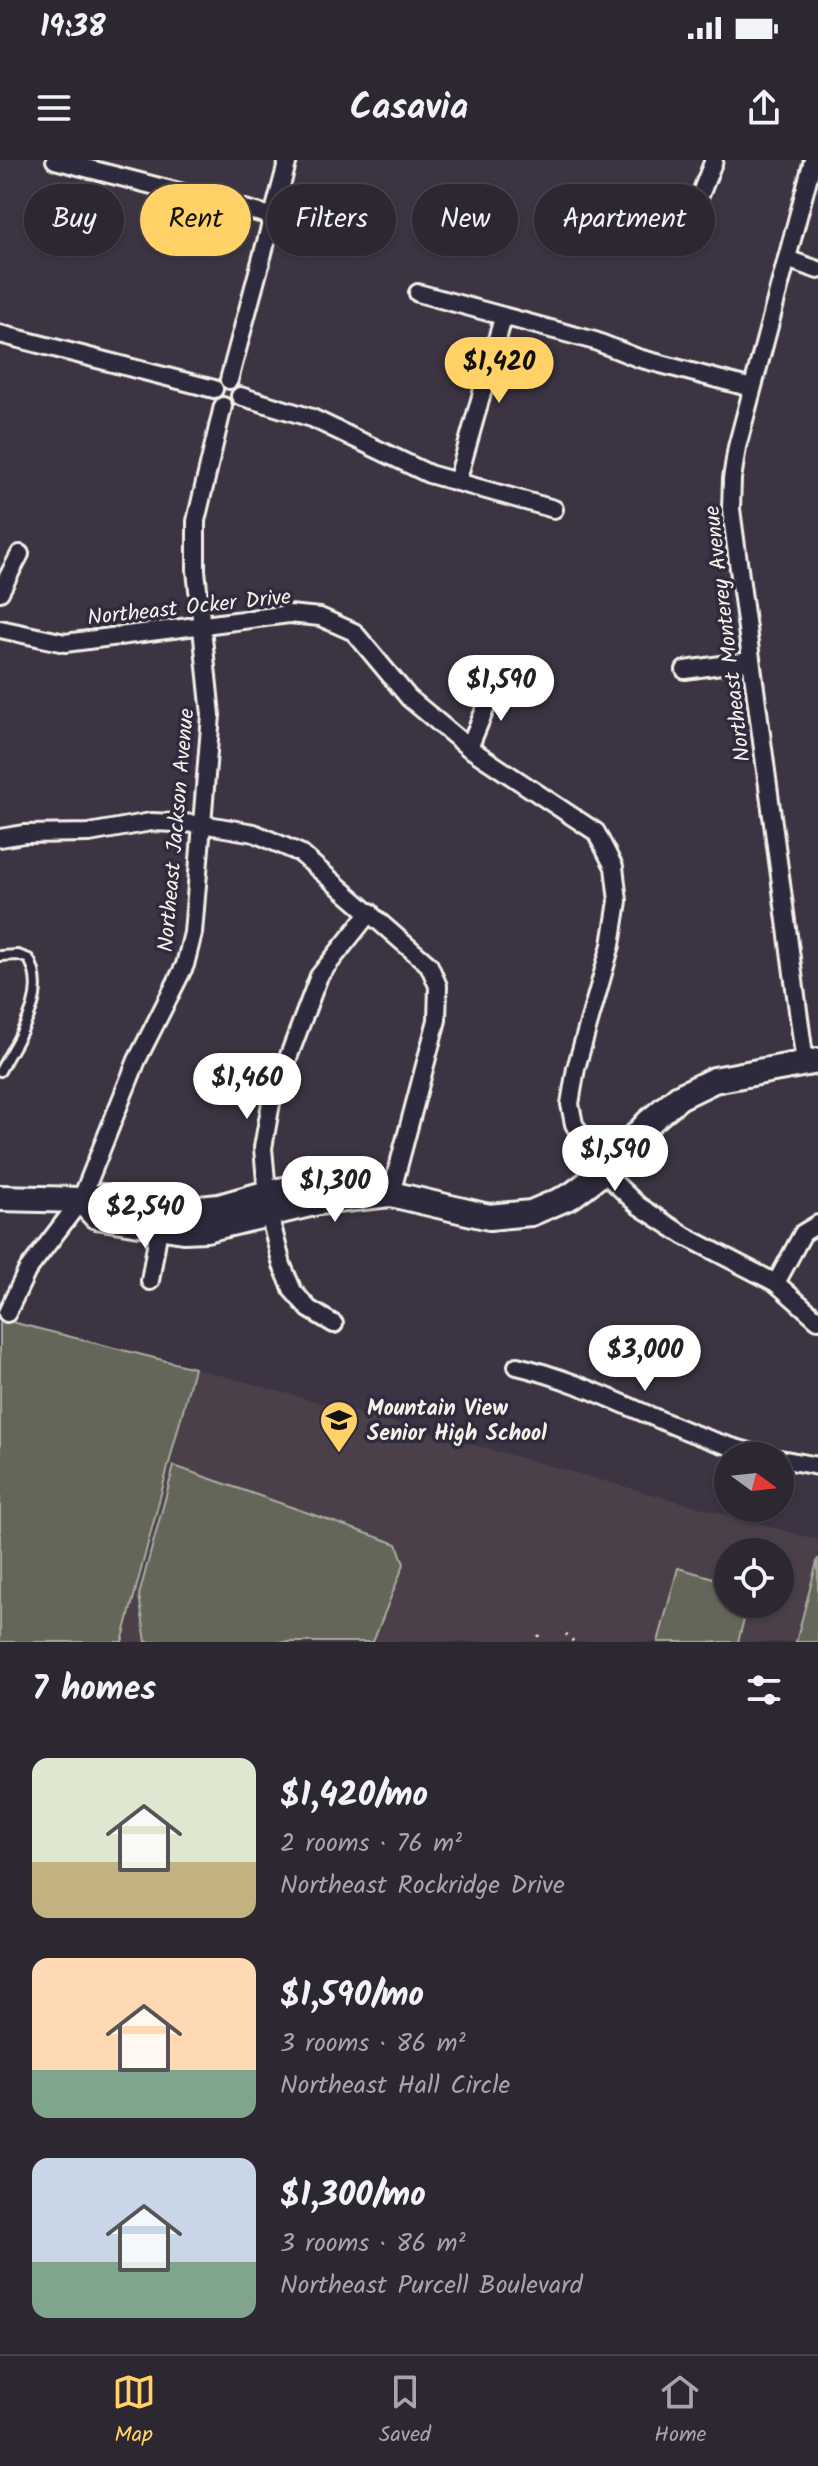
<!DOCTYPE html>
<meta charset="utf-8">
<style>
:root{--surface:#2d2732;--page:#352f3a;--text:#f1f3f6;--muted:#a7a5ac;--line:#48444d;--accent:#ffd166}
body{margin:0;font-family:Kalam,sans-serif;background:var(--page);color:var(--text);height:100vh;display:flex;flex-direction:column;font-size:30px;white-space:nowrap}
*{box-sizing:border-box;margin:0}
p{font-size:26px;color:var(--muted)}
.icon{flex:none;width:44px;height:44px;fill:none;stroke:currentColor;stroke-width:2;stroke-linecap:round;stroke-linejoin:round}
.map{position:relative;height:1482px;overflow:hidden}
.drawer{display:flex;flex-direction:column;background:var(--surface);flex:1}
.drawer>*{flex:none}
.banner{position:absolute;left:24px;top:24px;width:770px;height:72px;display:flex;gap:16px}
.needle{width:52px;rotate:105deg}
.fabs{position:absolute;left:714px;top:1282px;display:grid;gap:16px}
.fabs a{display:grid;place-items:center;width:80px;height:80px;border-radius:50%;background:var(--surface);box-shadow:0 2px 6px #0004,0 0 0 2px var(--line);font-size:40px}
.price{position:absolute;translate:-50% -68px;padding:0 18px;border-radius:28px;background:#fff;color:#222;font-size:26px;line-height:52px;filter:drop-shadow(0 2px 4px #0008)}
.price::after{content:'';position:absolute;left:50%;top:48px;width:24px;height:18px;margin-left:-12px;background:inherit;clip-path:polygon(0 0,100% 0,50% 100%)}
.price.current{background:var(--accent);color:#111}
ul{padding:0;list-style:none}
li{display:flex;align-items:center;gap:24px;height:200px;padding:0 32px}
li span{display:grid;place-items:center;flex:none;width:224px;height:160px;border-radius:16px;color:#555}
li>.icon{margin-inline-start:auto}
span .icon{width:96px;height:96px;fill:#fffc;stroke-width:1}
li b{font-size:34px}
h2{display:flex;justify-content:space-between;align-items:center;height:96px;padding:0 32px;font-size:34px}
.pill{padding:0 28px;border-radius:36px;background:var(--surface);box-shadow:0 2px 6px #0004,0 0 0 2px var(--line);font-size:28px;line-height:72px}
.pill.current{background:var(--accent);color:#111}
.status{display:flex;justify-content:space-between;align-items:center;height:56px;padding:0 40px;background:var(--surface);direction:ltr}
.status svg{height:22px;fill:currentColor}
header{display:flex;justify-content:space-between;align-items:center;height:104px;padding:0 32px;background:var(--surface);font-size:36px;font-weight:700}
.tabs{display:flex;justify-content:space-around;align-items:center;height:112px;border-top:2px solid var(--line);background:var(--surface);font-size:22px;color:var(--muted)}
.tabs a{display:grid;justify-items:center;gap:4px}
.tabs .current{color:var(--accent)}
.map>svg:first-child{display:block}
.built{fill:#4b414a;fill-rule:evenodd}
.green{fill:#636658;stroke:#acaca0;stroke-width:2}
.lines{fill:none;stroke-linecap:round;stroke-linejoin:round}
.lane-casing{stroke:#f4f1e8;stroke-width:14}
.street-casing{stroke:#f4f1e8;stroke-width:22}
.secondary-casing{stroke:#f4f1e8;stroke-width:30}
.path{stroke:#f4f1e8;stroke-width:3;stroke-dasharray:2 6;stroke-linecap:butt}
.lane{stroke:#2f2a3d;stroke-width:8}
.street{stroke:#2f2a3d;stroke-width:16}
.secondary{stroke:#2f2a3d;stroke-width:24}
.labels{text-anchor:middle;stroke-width:7;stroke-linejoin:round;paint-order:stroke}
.street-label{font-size:22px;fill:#f4f1e8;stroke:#2f2a3d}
.poi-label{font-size:22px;font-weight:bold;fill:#f4f1e8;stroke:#2f2a3d;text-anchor:start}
</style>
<div class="status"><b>19:38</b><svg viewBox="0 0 49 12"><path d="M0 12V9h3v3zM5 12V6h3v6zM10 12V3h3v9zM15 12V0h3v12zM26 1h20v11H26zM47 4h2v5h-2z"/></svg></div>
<header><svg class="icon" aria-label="menu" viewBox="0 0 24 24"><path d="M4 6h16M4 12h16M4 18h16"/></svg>Casavia<svg class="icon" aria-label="share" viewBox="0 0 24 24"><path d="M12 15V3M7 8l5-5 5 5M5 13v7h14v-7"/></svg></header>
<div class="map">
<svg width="818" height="1482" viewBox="0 0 818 1482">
<rect width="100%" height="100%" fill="#3c3443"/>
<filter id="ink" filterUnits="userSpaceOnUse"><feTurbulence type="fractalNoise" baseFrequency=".0125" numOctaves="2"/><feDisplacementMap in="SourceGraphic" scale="16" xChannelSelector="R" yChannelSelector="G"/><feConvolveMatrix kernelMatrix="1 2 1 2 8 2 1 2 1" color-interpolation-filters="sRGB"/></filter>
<g filter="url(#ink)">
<path class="built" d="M194,1208l624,172v102h-696zM728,1392h52v52h-52z"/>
<g class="green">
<polygon points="0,1159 194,1208 122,1482 0,1482"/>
<polygon points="174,1306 397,1384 404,1404 373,1482 146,1482 139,1435"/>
<polygon points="818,1398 818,1482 796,1482"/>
<polygon points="678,1408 728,1422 728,1444 748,1444 738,1482 658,1482"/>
</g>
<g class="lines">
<g class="lane-casing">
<path id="lane" d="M0,796l18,-1 11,4c21,38 -11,77 -29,112"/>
</g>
<g class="street-casing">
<g id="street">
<polyline points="55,0 272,56"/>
<polyline points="701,33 714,0"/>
<polyline points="787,99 818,110"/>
<polyline points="418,133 595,181 638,198 752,228"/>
<polyline points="0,174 214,229"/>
<polyline points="229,220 288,0"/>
<polyline points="240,236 312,258 429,314 554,349"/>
<polyline points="457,322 503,158"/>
<polyline points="0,432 20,394"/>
<polyline points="0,469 65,483 289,454 320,457 354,472 409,538 469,588 596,672 614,707 618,741 611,785 576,908 570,944 574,964 603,1012 639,1046 685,1076 776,1123 818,1160"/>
<polyline points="685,510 750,501"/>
<polyline points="469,588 486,547 491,525"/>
<polyline points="0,678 24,674 89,673 151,662 202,664 254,673 300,693 429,805 438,826 437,860 391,1034"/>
<polyline points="805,903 731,349 732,319 737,287 813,0"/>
<polyline points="150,1121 159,1068"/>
<polyline points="776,1123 803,1073 818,1064"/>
<polyline points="7,1153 27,1111 81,1040 137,900 185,805 193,773 211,555 196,410 196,361 223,246"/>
<polyline points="334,1164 309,1149 293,1131 282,1105 269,1054 263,988 271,943 319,816 370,752"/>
<path d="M517,1206c86,20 162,72 250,90"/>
<polyline points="780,1299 818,1306"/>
</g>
</g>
<g class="secondary-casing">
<g id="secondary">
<polyline points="0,1038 81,1040 102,1037 162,1049 190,1050 219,1047 268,1033 326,1022 351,1021 373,1023 391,1034 489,1057 531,1053 571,1036 603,1012 648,963 679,937 714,920 818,901"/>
<polyline points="81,1040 96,1056 183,1070 206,1069 318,1042 390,1034"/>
</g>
</g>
<g class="path">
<polyline points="566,1474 574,1482"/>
<polyline points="538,1475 542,1482"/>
</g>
<use href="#lane" class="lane"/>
<use href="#street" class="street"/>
<use href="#secondary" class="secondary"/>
</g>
</g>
<defs>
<g id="school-pin" transform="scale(2)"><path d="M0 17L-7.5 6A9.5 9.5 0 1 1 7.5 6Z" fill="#ffd166" stroke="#2f2a3d"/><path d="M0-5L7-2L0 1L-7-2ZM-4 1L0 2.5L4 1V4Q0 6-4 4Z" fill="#111"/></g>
</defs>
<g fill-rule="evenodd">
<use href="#school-pin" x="339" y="1260"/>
</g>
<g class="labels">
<g class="street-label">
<text transform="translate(189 446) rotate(-6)" y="8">Northeast Ocker Drive</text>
<text transform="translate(726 474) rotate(-97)" y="8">Northeast Monterey Avenue</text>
<text transform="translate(175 670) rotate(-85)" y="8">Northeast Jackson Avenue</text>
</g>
<g class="poi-label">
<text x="367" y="1255">Mountain View<tspan x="367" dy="25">Senior High School</tspan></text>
</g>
</g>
</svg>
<div class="fabs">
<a><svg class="needle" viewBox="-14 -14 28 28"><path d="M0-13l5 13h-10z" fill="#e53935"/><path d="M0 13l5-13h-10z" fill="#a7a5ac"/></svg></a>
<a><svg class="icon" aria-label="locate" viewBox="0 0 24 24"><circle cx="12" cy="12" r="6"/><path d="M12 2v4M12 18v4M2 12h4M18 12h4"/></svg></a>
</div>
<b class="price current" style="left:499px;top:245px">$1,420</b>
<b class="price" style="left:501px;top:563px">$1,590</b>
<b class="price" style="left:247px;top:961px">$1,460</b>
<b class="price" style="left:615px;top:1033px">$1,590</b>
<b class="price" style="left:335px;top:1064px">$1,300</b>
<b class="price" style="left:145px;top:1090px">$2,540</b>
<b class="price" style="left:645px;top:1233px">$3,000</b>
<div class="banner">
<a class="pill">Buy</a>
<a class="pill current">Rent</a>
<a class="pill">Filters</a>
<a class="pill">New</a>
<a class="pill">Apartment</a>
</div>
</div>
<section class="drawer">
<h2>7 homes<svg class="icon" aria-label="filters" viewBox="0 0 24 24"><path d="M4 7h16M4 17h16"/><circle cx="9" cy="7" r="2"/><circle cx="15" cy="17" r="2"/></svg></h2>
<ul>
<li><span style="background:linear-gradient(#dfe7d0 65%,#c2b280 0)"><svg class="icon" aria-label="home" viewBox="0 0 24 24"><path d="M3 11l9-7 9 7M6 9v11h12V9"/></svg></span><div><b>$1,420/mo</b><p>2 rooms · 76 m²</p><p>Northeast Rockridge Drive</p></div></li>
<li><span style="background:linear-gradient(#ffd9b3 70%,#7fa58c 0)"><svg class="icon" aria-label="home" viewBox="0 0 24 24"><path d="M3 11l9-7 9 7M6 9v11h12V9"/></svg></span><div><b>$1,590/mo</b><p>3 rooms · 86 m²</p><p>Northeast Hall Circle</p></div></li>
<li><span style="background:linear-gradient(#c9d6e8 65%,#7fa58c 0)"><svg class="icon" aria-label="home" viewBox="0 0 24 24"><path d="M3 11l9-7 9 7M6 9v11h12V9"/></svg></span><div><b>$1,300/mo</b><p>3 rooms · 86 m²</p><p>Northeast Purcell Boulevard</p></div></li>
</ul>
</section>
<nav class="tabs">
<a class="current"><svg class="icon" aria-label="map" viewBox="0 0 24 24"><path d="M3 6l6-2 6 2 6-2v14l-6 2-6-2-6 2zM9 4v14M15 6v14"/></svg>Map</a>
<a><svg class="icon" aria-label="saved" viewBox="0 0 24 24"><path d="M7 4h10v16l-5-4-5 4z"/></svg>Saved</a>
<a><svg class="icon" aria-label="home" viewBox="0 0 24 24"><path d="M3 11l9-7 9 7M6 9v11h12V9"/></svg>Home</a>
</nav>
